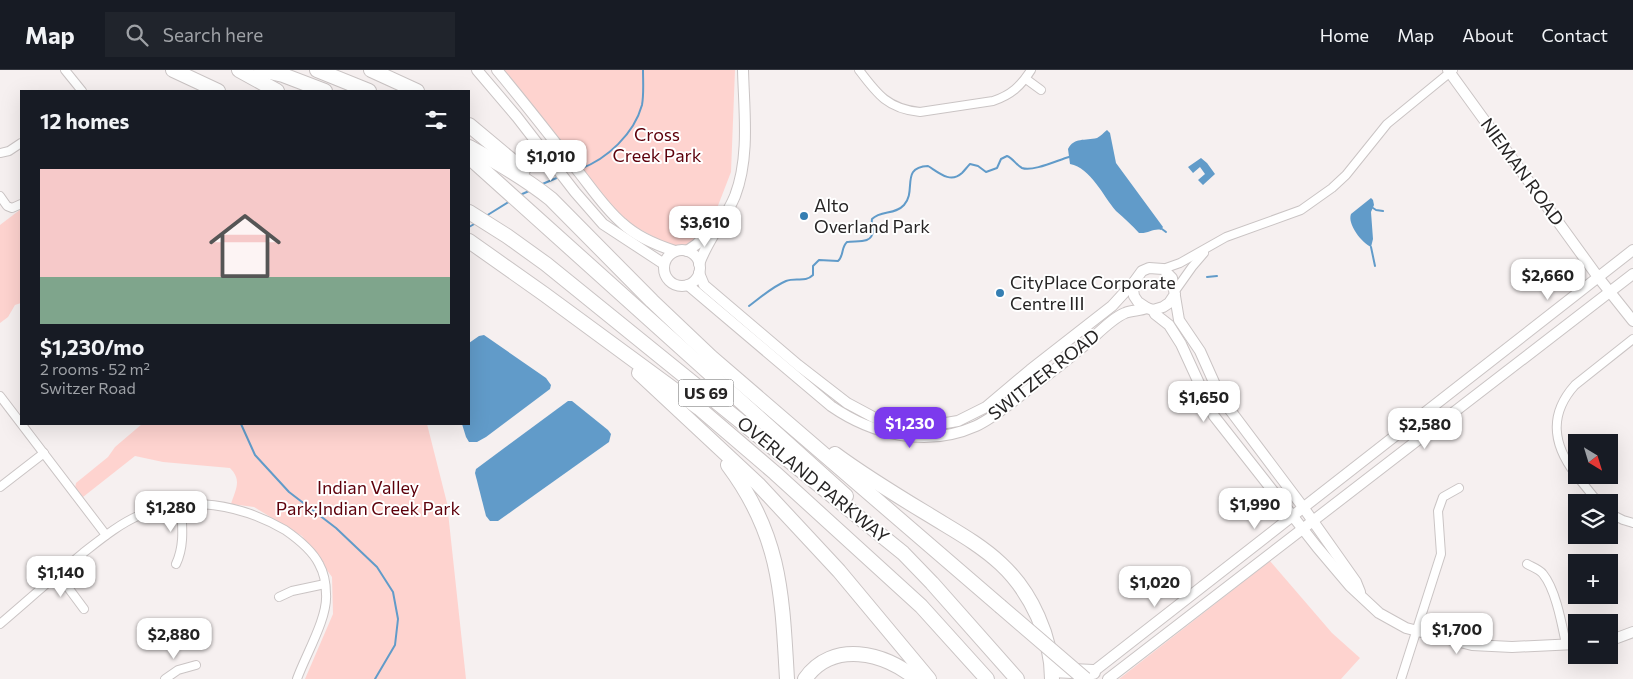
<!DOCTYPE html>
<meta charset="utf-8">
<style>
:root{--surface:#171b24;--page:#20242c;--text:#f1f3f6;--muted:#9ea1a6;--line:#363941;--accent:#7c3aed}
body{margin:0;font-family:Commissioner,sans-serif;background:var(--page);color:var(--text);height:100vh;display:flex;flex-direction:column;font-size:19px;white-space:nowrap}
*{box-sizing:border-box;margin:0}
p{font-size:16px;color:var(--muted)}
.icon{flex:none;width:28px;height:28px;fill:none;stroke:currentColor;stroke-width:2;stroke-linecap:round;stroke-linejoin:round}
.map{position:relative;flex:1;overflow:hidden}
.panel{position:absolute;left:20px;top:20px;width:450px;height:335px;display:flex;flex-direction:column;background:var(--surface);border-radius:0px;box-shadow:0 5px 20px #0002}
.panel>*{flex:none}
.needle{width:32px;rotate:142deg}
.controls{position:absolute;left:1568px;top:364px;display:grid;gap:10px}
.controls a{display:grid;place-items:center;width:50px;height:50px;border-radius:0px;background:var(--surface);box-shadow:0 5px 20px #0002;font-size:25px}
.price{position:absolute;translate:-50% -42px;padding:0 11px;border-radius:10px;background:#fff;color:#222;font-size:16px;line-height:32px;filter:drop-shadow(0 1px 2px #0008)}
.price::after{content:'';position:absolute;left:50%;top:30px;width:15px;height:11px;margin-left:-8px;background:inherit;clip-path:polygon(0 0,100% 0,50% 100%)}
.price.current{background:var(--accent);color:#fff}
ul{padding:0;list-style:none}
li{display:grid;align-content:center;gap:10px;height:265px;padding:0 20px}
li+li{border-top:1px solid var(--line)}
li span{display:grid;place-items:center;height:155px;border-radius:0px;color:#555}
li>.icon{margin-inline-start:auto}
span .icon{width:90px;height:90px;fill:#fffc;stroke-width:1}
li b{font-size:21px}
h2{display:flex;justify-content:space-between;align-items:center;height:60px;padding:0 20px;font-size:21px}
header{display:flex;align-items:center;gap:30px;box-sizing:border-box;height:70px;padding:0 25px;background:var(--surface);border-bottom:1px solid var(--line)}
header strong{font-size:24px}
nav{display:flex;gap:28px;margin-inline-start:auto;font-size:18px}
.search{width:350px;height:45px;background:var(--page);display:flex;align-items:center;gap:12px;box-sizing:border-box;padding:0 18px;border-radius:0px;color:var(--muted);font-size:19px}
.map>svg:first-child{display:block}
.green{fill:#fed3cf}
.water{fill:#619bc9}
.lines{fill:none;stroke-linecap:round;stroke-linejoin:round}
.stream{stroke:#619bc9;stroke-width:2}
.street-casing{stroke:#cac4c4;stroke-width:10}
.secondary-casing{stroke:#cac4c4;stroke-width:12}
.highway-casing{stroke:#cac4c4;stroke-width:16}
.street{stroke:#fff;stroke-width:8}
.secondary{stroke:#fff;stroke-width:10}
.highway{stroke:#fff;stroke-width:14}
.highway-bridge-casing{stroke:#cac4c4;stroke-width:16;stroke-linecap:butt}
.highway-bridge{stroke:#fff;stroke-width:14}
.poi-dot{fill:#357eb2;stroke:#fff;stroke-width:2}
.labels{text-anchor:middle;stroke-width:4;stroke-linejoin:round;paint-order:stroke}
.shield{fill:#fff;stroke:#676666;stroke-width:1}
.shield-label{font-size:16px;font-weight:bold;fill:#262424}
.park-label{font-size:18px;fill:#5d010b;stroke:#fff}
.street-label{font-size:18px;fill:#262424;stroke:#fff}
.poi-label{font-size:18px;fill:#262424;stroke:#fff;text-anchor:start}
</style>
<header>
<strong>Map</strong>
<div class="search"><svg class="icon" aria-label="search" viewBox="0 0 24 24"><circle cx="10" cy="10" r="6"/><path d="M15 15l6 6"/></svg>Search here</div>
<nav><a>Home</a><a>Map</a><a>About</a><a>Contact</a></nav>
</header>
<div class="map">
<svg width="1633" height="609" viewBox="0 0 1633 609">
<rect width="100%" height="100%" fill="#f6f0f0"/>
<g class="green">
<polygon points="504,0 735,0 731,102 714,146 688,177 669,175 621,149"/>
<polygon points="21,139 21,233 15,235 8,247 0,253 0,155"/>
<path d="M142,354h285l20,79 19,176h-161l28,-65 -1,-37 -30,-41 -48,-29 -23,-3c5,-15 11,-24 -1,-36l-67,-6 -28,-6 -52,41 -8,-9 1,-5 32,-26 7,-10z"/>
<polygon points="1270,491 1332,563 1360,588 1341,609 1119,609"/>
</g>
<g class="water">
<path d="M1107,60l3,3 6,30 47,64 -2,3c-7,-2 -13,4 -22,3 -7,-8 -15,-15 -23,-22 -13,-15 -25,-43 -46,-47l-2,-15c6,-12 17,-8 29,-11 4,-2 6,-5 10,-8z"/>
<polygon points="1201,88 1207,93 1215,104 1203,115 1198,110 1205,104 1200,97 1193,103 1188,97"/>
<path d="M1371,128l2,2 1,5 -3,7 2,27 -2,8c-9,-4 -24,-23 -20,-33z"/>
<polygon points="484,265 546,308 551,315 550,319 486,367 477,372 469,372 466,367 462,354 469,354 469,273 479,266"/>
<polygon points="568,331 572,331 608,360 611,364 609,372 498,451 490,451 486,446 475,403 476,399"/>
</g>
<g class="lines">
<g class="stream">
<path d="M580,99c27,-10 54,-35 62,-64 2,-11 1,-24 1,-35"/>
<polyline points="540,115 559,107"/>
<polyline points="520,125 529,121"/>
<polyline points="1373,138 1376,140 1383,141"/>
<polyline points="486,146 510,131"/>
<polyline points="469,157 476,153"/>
<polyline points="1162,159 1166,162"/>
<polyline points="1371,177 1375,196"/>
<polyline points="1207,207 1217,206"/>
<path d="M749,236c12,-9 23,-19 37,-25 10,-4 19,2 27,-6v-9l6,-6 19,1c6,-5 3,-14 9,-19 8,-2 25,3 26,-11 0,-4 -2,-8 -1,-12 9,-9 23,-4 32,-14 13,-14 -4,-38 24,-39 10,6 22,18 34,7 3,-3 5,-6 8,-9l8,2 8,6 11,-4 4,-9 6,-3c6,2 9,9 15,12 11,4 36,-8 47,-11"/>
<polyline points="241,354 255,385 289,422 336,458 377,497 393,522 398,549 395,575 375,609"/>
</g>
<g class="street-casing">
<g id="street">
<polyline points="65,0 82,21"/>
<path d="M859,0c18,24 29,39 61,42l73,-11c18,-6 28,-15 38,-31"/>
<polyline points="1026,9 1041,20"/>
<polyline points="0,83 9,81 21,73"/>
<polyline points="0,126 7,136 12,138 21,134"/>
<polyline points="1163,199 1180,193 1226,167 1301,140 1332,118 1346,105 1387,54 1453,0"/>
<polyline points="1175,221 1192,197 1204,183"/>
<polyline points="0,326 106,465"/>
<path d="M1576,405c-23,-30 -28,-60 -1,-90l58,-46"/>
<polyline points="1576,405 1598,432"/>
<polyline points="0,417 44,383"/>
<polyline points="1609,443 1623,450 1633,453"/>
<path d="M176,494c9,-19 6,-39 5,-59"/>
<path d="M1527,494c5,3 12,5 16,10 13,16 19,51 23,70"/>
<polyline points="58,504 84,539"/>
<polyline points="279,527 292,521 325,514"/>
<path d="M0,554c28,-24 55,-48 83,-71 18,-14 36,-29 57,-38 47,-21 102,-10 145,15 13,9 27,20 34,34 5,9 7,20 7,30 2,24 -21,62 -29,85"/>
<polyline points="165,609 178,600 196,595"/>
<polyline points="1401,609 1441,484 1438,441 1443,427 1459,418"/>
</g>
</g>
<g class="secondary-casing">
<g id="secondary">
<polyline points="477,0 517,47 575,122 603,154 664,194"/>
<path d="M497,0c26,31 51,63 76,95 16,19 30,42 49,58 15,14 34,22 53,28"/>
<polyline points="1448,0 1598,207 1633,251"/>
<circle cx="682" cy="198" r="18"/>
<polyline points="687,181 697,174 712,160"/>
<path d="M699,194c9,-25 26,-44 36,-68 15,-39 9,-85 8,-126"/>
<polyline points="699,203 704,215 798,295 847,333 875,348 890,352 928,356 958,351 986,337 1030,300 1112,236 1134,212"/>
<path d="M688,215l143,121c42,29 96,42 145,20 19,-9 36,-24 53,-37 17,-13 35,-26 51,-40 13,-10 30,-30 45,-36 7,-3 15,-2 22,-5"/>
<polyline points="1175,224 1169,233 1163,237 1153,240 1147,238 1138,232 1134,226 1133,219 1134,212 1142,201 1149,198 1163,199 1172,208 1179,250 1200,281 1221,328 1303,437 1356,512 1360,522"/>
<polyline points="1153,240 1155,244 1169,255 1181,274 1214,346 1317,477 1350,516 1379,543 1406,558 1472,575 1512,577 1576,574"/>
<polyline points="1609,571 1633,562"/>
<polyline points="1089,605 1633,180"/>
<polyline points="1108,609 1633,204"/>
</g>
</g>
<g class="highway-casing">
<g id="highway">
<polyline points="173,0 218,21"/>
<polyline points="239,0 277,21"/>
<polyline points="261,0 283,5 325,21"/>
<polyline points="317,0 369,21"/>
<polyline points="371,0 417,21"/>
<polyline points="469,55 523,100"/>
<path d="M469,77c28,15 57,32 82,52l101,102 59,56 289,249"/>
<polyline points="469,87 846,426"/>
<polyline points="469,142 507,166 546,194 903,483 932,513 1017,609"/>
<polyline points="469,171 544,224 699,338 775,403 921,536 987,609"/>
<polyline points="639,303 758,414 839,501 929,609"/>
<path d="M835,384c35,26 73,48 109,70 20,12 40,24 57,40 30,28 51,73 51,115"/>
<path d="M728,395c53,71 54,129 59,214"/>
<polyline points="1052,600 1093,602"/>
<path d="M805,609c27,-39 80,-27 111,0"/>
</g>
</g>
<use href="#street" class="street"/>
<use href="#secondary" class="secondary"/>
<use href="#highway" class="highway"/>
<g class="highway-bridge-casing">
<polyline id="highway-bridge" points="1000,536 1085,609"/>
</g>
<use href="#highway-bridge" class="highway-bridge"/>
</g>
<g class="poi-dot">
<circle cx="804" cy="146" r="5"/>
<circle cx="1000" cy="223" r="5"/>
</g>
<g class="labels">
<rect class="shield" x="678.5" y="309.5" width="55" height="27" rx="4"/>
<g class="shield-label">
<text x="706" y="329">US 69</text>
</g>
<g class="park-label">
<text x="657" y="71">Cross<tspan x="657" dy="21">Creek Park</tspan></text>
<text x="368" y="424">Indian Valley<tspan x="368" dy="21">Park;Indian Creek Park</tspan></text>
</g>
<g class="street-label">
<text transform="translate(1522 102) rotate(54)" y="6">NIEMAN ROAD</text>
<text transform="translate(1044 305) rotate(-38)" y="6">SWITZER ROAD</text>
<text transform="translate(813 410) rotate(39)" y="6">OVERLAND PARKWAY</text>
</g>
<g class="poi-label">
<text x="814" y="142">Alto<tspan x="814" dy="21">Overland Park</tspan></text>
<text x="1010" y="219">CityPlace Corporate<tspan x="1010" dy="21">Centre III</tspan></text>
</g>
</g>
</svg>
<div class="controls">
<a><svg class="needle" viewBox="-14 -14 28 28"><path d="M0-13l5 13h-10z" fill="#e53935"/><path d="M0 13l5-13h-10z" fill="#9ea1a6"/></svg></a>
<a><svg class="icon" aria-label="layers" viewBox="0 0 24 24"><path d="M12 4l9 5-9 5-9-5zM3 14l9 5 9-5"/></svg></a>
<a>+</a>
<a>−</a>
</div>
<b class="price" style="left:551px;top:112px">$1,010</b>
<b class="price" style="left:705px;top:178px">$3,610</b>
<b class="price" style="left:1548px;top:231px">$2,660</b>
<b class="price" style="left:1204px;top:353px">$1,650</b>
<b class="price current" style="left:910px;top:379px">$1,230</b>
<b class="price" style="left:1425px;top:380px">$2,580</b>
<b class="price" style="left:1255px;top:460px">$1,990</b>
<b class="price" style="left:171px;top:463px">$1,280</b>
<b class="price" style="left:61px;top:528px">$1,140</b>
<b class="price" style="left:1155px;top:538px">$1,020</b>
<b class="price" style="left:1457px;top:585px">$1,700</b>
<b class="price" style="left:174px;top:590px">$2,880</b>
<section class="panel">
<h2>12 homes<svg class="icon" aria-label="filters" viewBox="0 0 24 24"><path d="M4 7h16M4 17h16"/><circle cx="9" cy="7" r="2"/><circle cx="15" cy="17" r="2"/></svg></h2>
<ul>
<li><span style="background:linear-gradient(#f6c9c9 70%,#7fa58c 0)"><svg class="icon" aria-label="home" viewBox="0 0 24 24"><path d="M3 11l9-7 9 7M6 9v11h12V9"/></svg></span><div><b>$1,230/mo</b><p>2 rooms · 52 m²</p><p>Switzer Road</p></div></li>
</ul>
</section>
</div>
